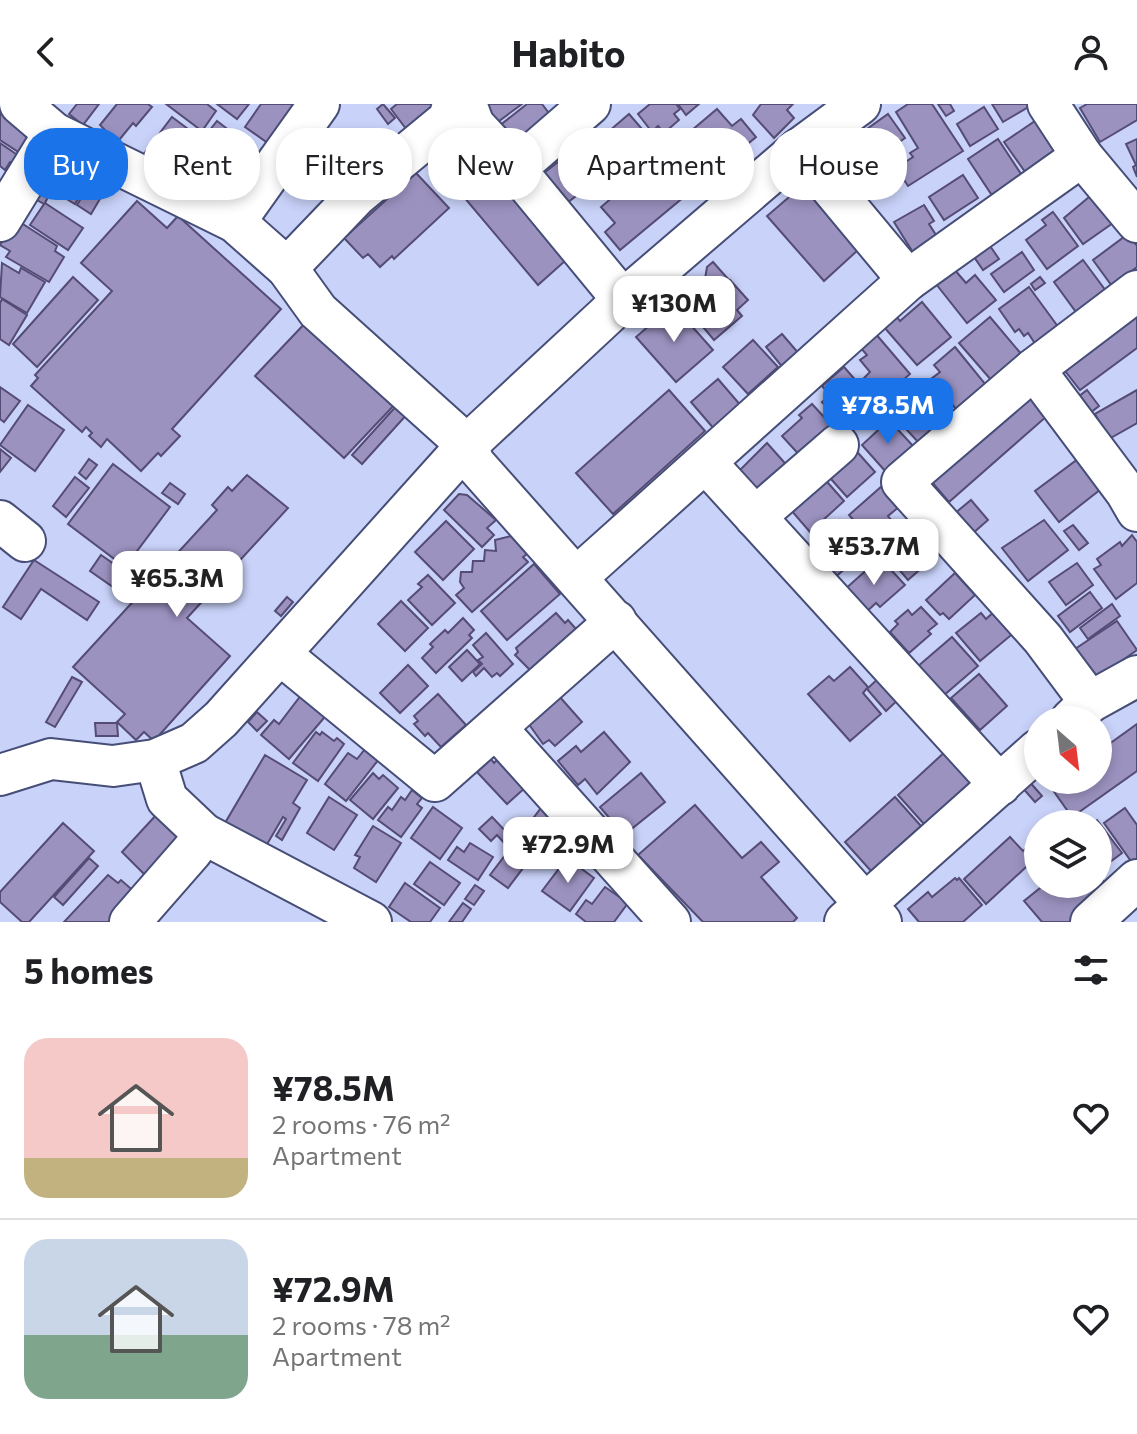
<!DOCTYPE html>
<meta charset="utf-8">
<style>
:root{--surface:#fff;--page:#f2f2f2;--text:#202124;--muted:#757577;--line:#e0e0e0;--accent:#1a73e8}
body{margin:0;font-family:Commissioner,sans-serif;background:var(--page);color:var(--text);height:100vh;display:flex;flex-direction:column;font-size:30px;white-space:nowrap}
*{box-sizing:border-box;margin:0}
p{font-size:26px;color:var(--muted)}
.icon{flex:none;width:44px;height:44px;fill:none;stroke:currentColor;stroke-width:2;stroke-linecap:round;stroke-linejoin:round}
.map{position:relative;height:818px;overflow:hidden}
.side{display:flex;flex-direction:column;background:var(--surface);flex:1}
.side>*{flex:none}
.guide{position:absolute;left:24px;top:24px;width:1090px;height:72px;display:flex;gap:16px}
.needle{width:52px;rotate:152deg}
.fabs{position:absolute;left:1024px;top:602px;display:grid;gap:16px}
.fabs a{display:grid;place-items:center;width:88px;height:88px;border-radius:50%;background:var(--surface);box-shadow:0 4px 12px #0003;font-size:40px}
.price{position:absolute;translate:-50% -68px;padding:0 18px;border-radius:16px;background:#fff;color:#222;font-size:26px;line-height:52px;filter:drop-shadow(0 2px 4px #0008)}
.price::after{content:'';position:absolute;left:50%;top:48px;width:24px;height:18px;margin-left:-12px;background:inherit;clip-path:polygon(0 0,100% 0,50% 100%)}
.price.active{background:var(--accent);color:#fff}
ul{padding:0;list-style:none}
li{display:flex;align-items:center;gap:24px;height:200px;padding:0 24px}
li+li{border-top:2px solid var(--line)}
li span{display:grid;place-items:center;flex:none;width:224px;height:160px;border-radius:24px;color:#555}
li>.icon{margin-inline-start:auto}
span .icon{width:96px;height:96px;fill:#fffc;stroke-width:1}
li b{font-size:34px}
h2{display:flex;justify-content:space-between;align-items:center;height:96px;padding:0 24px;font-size:34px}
.chip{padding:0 28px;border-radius:32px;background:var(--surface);box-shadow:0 4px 12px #0003;font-size:28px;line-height:72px}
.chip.active{background:var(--accent);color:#fff}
header{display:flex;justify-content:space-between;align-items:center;height:104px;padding:0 24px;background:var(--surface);font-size:36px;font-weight:700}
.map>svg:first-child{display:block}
.building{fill:#9c92c0;stroke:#554c75;stroke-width:2}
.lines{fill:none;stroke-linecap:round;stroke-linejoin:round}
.minor-casing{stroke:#464e77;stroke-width:44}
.minor{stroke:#fff;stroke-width:40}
</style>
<header><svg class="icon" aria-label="back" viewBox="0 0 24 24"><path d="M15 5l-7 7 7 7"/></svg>Habito<svg class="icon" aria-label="person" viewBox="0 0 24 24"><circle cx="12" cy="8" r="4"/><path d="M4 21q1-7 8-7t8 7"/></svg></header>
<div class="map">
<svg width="1137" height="818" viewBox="0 0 1137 818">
<rect width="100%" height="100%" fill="#c9d2f9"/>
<g class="building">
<polygon points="77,0 99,0 83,21 69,10"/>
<polygon points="117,0 148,0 152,3 136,22 133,19 115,41 103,31 106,27 100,21"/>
<polygon points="166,0 207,0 216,7 202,27"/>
<polygon points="217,0 249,0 237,15"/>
<polygon points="261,0 302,0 272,42 245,23"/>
<polygon points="383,0 395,14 388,20 377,5"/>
<polygon points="397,0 432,0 433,2 427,7 431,13 410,30 391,5"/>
<polygon points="480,0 522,0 495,20"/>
<polygon points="527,0 542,0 554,16 515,47 494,26"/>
<polygon points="650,0 676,0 680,5 674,10 679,16 664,29 658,22 652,28 638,10"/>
<polygon points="678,0 699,0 686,11"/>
<polygon points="761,0 793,0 787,6 794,14 774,34 753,11"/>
<polygon points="908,0 932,0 963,47 908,82 896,64 913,53 910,49 918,44 896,8"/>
<polygon points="938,0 950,0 954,7 946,12"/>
<polygon points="992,0 1029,0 1030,2 1003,18"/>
<polygon points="1087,0 1137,0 1137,16 1100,38 1080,4"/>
<polygon points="984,3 998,25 970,42 957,20"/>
<polygon points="717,5 732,22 741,15 756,33 620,146 605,128 615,119 601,103"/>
<polygon points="0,7 31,32 20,49 0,36"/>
<polygon points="629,10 648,32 642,37 647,43 629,59 618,46 621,43 608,28"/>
<polygon points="888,10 905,34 865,62 856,48 860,45 853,35"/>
<polygon points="172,13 200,34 171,72 143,51"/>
<polygon points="1038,15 1063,54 1030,75 1004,38"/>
<polygon points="217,17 265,54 248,65 223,98 179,75 210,34 206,31"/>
<polygon points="595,30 624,65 597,86 572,56 584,46 581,41"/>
<polygon points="460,31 480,48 441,77 426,56"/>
<polygon points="998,35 1027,79 997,99 968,55"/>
<polygon points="1137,35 1137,73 1133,63 1136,61 1126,40"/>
<polygon points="0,39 19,52 14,60 10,58 5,66 0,62"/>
<polygon points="847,39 866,66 849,78 836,59 840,56 834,48"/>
<polygon points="566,52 589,82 563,102 540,72"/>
<polygon points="56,53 74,63 55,94 38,83"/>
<polygon points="480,56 565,157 538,181 453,80"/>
<polygon points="78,60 93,68 75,100 60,91"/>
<polygon points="97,68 111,76 91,110 77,101"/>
<polygon points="416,69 449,104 394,155 392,152 380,163 368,150 363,154 344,134"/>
<polygon points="963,71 978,94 944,116 929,93"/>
<polygon points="802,82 858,146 824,177 767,112"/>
<polygon points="33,83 49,91 45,99 83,124 68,146 30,121 44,100 28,91"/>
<polygon points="1095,88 1113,119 1083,140 1064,114"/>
<polygon points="137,97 167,124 178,112 281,205 172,325 180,332 161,352 158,349 141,367 107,335 101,343 89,332 92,329 86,323 82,328 31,282 38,274 35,271 112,187 81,159"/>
<polygon points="924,101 934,117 929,120 938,134 914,150 894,118"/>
<polygon points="1053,108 1078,142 1047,165 1026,136 1046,121 1042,116"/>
<polygon points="15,115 57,142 55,147 64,153 49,178 6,153 10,147 0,141"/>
<polygon points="1128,130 1137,142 1137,163 1112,182 1093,156"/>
<polygon points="988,139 999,155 983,166 972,150"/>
<polygon points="1022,148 1034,166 1004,188 991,170"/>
<polygon points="1083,156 1106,187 1076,208 1054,178"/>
<polygon points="713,158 728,175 715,186 705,175 707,163"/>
<polygon points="2,159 19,169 21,164 45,178 27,209 0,193"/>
<polygon points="954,165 966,179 975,171 996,196 967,219 936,180"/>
<polygon points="73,173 98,196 37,263 13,240"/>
<polygon points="1040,173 1045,179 1035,186 1031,180"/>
<polygon points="730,176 748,196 737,206 742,212 714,236 698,217 700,215 694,208"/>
<polygon points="1029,183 1059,224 1036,241 1028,229 1024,232 1019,225 1015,228 999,205"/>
<polygon points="2,195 27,211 9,241 0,235 0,199"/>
<polygon points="922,198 951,233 917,261 884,223 896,212 900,217"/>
<polygon points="673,201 713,246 676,278 636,233"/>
<polygon points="1137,208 1137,244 1080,286 1062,263"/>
<polygon points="990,213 1022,251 992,277 959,239"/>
<polygon points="309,215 398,297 344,354 255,272"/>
<polygon points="875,229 910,270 880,296 862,276 870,268 860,256 867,251 860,243"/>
<polygon points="782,230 800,251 784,265 766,243"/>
<polygon points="753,236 778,263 748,290 723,263"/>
<polygon points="955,243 986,281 956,305 931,275 940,268 934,261"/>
<polygon points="844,263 878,302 848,328 822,298 830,291 822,282"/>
<polygon points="718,275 742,303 715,326 691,298"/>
<polygon points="921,280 941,302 931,311 941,322 921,341 891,309"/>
<polygon points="0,283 20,297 4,318 0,315"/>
<polygon points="669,286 705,327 613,410 576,369"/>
<polygon points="1087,286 1099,302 1090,309 1078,293"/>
<polygon points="1137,286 1137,319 1109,335 1095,310"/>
<polygon points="1029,291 1047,312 949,398 931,377"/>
<polygon points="399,299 409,308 362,360 352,351"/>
<polygon points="812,300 837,327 804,356 782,332 802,314 799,311"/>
<polygon points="28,301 64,326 35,367 0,341"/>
<polygon points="889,316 914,343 886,368 862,341"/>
<polygon points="767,339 791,366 760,394 738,368"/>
<polygon points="852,342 875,368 847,393 823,366"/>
<polygon points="0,345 11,354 0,368"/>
<polygon points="89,355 97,361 86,375 79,369"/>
<polygon points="1078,355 1101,385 1059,418 1035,387"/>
<polygon points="113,360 170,403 125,463 68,420"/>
<polygon points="247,371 288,404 187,514 230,552 154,637 144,628 136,636 117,618 125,610 73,563 217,406 212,401 228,383 232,387"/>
<polygon points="821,371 844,397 810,428 784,398"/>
<polygon points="75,373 89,384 66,413 53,402"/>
<polygon points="170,379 185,390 178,400 162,389"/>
<polygon points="882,382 900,402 888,412 892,417 885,423 887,426 873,438 849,411"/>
<polygon points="459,390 467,391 496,416 487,424 494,431 482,443 444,406"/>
<polygon points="971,396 988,416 972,430 954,410"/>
<polygon points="1044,416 1068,446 1028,477 1002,444"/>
<polygon points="446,417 474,445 443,476 415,448"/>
<polygon points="848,419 869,444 833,475 811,450"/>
<polygon points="1073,421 1088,439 1079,446 1064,427"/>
<polygon points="924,428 938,444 932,448 935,452 908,476 891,456"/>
<polygon points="1132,431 1137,438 1137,479 1116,495 1094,465 1101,461 1097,455 1120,438 1122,442"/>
<polygon points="511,432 527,450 523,453 528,458 472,508 456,491 464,484 460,478 461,468 472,468 473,457 484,457 485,446 496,447 495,436"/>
<polygon points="101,451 124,467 113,483 90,467"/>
<polygon points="880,454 905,481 880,503 876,499 864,510 843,487"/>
<polygon points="34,456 99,498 87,516 41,485 21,515 3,503"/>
<polygon points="1077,459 1093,481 1066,501 1049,478"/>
<polygon points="534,460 560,490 507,536 481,507"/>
<polygon points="137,467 146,474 125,497 117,491"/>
<polygon points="955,469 975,491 949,515 943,509 940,511 926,496"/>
<polygon points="428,471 455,499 432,521 408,496 422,483 418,480"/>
<polygon points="1090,488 1102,504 1070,528 1058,512"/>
<polygon points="287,493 293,498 281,512 275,507"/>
<polygon points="401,497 428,524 405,547 378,520"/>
<polygon points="1112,500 1120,512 1088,535 1080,524"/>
<polygon points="921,503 937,520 928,527 931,530 909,549 890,528 898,520 895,517 908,506 912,511"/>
<polygon points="997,505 1016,527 980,557 956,529 981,509 986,515"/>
<polygon points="556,509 565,519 568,516 577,526 534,570 515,551 518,548 516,544"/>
<polygon points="463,514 474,526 469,531 472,534 436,569 422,554 433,543 430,540 445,526 448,529"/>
<polygon points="1117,517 1137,546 1096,575 1075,545"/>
<polygon points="486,529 513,560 500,572 497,569 492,573 484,564 476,572 473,568 482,560 478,556 483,553 473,541"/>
<polygon points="952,533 978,562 943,592 917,563"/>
<polygon points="467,546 480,560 462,577 449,563"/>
<polygon points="408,561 428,582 400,609 380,589"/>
<polygon points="850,563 868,583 863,589 881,610 850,637 808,590 829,572 834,577"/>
<polygon points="979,570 1007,602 980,626 951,594"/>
<polygon points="882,571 901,593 886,607 867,585"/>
<polygon points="72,573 82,578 55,623 46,618"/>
<polygon points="305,586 329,608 289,655 261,631 274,616 279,620"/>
<polygon points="438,590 466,621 441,643 428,629 425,632 414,620 418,617 414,612"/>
<polygon points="559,592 582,618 555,642 549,636 543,640 528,619"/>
<polygon points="257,608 267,617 257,627 248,618"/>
<polygon points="95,619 117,619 118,632 96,632"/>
<polygon points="1137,620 1137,667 1072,713 1050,682 1059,676 1098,676 1098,648"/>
<polygon points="316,628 320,631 322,628 334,637 337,634 344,640 318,677 293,659"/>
<polygon points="604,628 630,658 597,690 585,675 578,681 558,657 576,642 581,648"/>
<polygon points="365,645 379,655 346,697 325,680 348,649 357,655"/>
<polygon points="947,646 974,675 924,720 898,691"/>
<polygon points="265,651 307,676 293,699 300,704 282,736 276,732 286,715 283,713 266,742 225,719"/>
<polygon points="491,655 494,659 497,656 527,682 507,700 477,668"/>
<polygon points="373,669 379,675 383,671 398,684 373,715 350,696"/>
<polygon points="641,669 665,698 624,731 600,703"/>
<polygon points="1028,676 1042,692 1035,698 1021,682"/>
<polygon points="412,686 422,694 417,700 422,704 401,733 378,716 388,703 392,706 401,693 405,696"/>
<polygon points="329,693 357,711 334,746 307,729"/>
<polygon points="895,693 921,722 871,767 845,738"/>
<polygon points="695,701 742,754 761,738 779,758 761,773 797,814 793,818 703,818 638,751"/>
<polygon points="433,703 462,724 440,755 411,734"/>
<polygon points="541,704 567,723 554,742 545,735 508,784 490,771"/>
<polygon points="1125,704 1137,721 1137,757 1133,760 1104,719"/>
<polygon points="158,709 187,735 151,777 122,748"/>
<polygon points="492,713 512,734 506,741 497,731 491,737 479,725"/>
<polygon points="1097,716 1122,749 1102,764 1098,760 1098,720 1091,720"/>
<polygon points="63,719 94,747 29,818 22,818 0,798 0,788"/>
<polygon points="373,722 401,739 376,778 354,764 360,753 355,751"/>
<polygon points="1010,733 1023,747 1029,742 1038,752 986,800 964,775"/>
<polygon points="470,739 493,753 478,776 448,756 457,743 464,748"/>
<polygon points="89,754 98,762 63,801 54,793"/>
<polygon points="567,754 594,774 570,807 542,787"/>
<polygon points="430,758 460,779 444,801 414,780"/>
<polygon points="1098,770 1105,779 1103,791 1071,818 1042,818 1024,797 1045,780 1098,780"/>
<polygon points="108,771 118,779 121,776 137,790 111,818 64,818"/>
<polygon points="955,774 957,776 959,774 982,801 963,818 919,818 908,805 928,788 932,793"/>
<polygon points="405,779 440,804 430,818 411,818 389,803"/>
<polygon points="475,781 484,787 474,801 465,795"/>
<polygon points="605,783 628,799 614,818 586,818 576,810 586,796 592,800"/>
<polygon points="463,799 471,805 462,818 449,818"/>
</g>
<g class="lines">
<g class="minor-casing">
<g id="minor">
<polyline points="20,0 54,29 235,118 287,164 318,207 467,341 474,359 881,818"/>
<polyline points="466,0 474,21 515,65 623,196"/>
<polyline points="1048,0 1082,52 1137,118"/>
<polyline points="799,45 908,176"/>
<polyline points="515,65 590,0"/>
<polyline points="0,117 54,29"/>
<polyline points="235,118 319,0"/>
<polyline points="287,164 357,91 449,15 453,0"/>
<polyline points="1034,265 1126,388 1137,407"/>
<polyline points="706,359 1000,681"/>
<polyline points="755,413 838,341"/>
<polyline points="0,417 25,437"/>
<polyline points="577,473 908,176 1082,52"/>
<polyline points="280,550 435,677 616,517"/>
<polyline points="1090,598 1043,535 902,378 1034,265 1137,187"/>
<polyline points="1071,616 1090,598 1137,572"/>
<polyline points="496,624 670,818"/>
<polyline points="155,656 167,695 204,730 371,818"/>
<polyline points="0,671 51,655 113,662 155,656 194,639 221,615 467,341 623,196 799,45 860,0"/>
<polyline points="130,818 192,747 204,730"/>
<polyline points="845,818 1038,646"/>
<polyline points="1091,818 1137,776"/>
</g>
</g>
<use href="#minor" class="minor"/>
</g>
</svg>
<div class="fabs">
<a><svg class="needle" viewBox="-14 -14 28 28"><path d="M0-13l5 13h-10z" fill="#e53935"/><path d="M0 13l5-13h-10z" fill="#757577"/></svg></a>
<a><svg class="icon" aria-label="layers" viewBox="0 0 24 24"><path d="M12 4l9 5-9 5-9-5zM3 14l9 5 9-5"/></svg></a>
</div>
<b class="price" style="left:674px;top:240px">¥130M</b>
<b class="price active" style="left:888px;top:342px">¥78.5M</b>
<b class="price" style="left:874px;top:483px">¥53.7M</b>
<b class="price" style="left:177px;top:515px">¥65.3M</b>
<b class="price" style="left:568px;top:781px">¥72.9M</b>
<div class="guide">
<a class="chip active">Buy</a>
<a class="chip">Rent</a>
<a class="chip">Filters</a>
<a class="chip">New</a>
<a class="chip">Apartment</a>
<a class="chip">House</a>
</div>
</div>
<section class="side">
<h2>5 homes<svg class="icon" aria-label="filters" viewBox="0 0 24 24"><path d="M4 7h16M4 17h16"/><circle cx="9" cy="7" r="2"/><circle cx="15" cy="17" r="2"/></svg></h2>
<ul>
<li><span style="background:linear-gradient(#f6c9c9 75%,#c2b280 0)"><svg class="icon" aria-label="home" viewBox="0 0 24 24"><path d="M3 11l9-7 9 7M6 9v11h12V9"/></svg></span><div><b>¥78.5M</b><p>2 rooms · 76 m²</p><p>Apartment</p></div><svg class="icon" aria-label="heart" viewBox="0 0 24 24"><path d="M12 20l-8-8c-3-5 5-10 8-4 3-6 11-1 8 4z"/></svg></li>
<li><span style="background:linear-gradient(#c9d6e8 60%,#7fa58c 0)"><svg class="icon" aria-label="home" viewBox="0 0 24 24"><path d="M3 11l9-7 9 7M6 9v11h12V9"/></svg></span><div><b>¥72.9M</b><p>2 rooms · 78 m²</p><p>Apartment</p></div><svg class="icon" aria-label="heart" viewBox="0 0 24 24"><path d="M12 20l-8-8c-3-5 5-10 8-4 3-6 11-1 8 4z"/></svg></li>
</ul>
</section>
